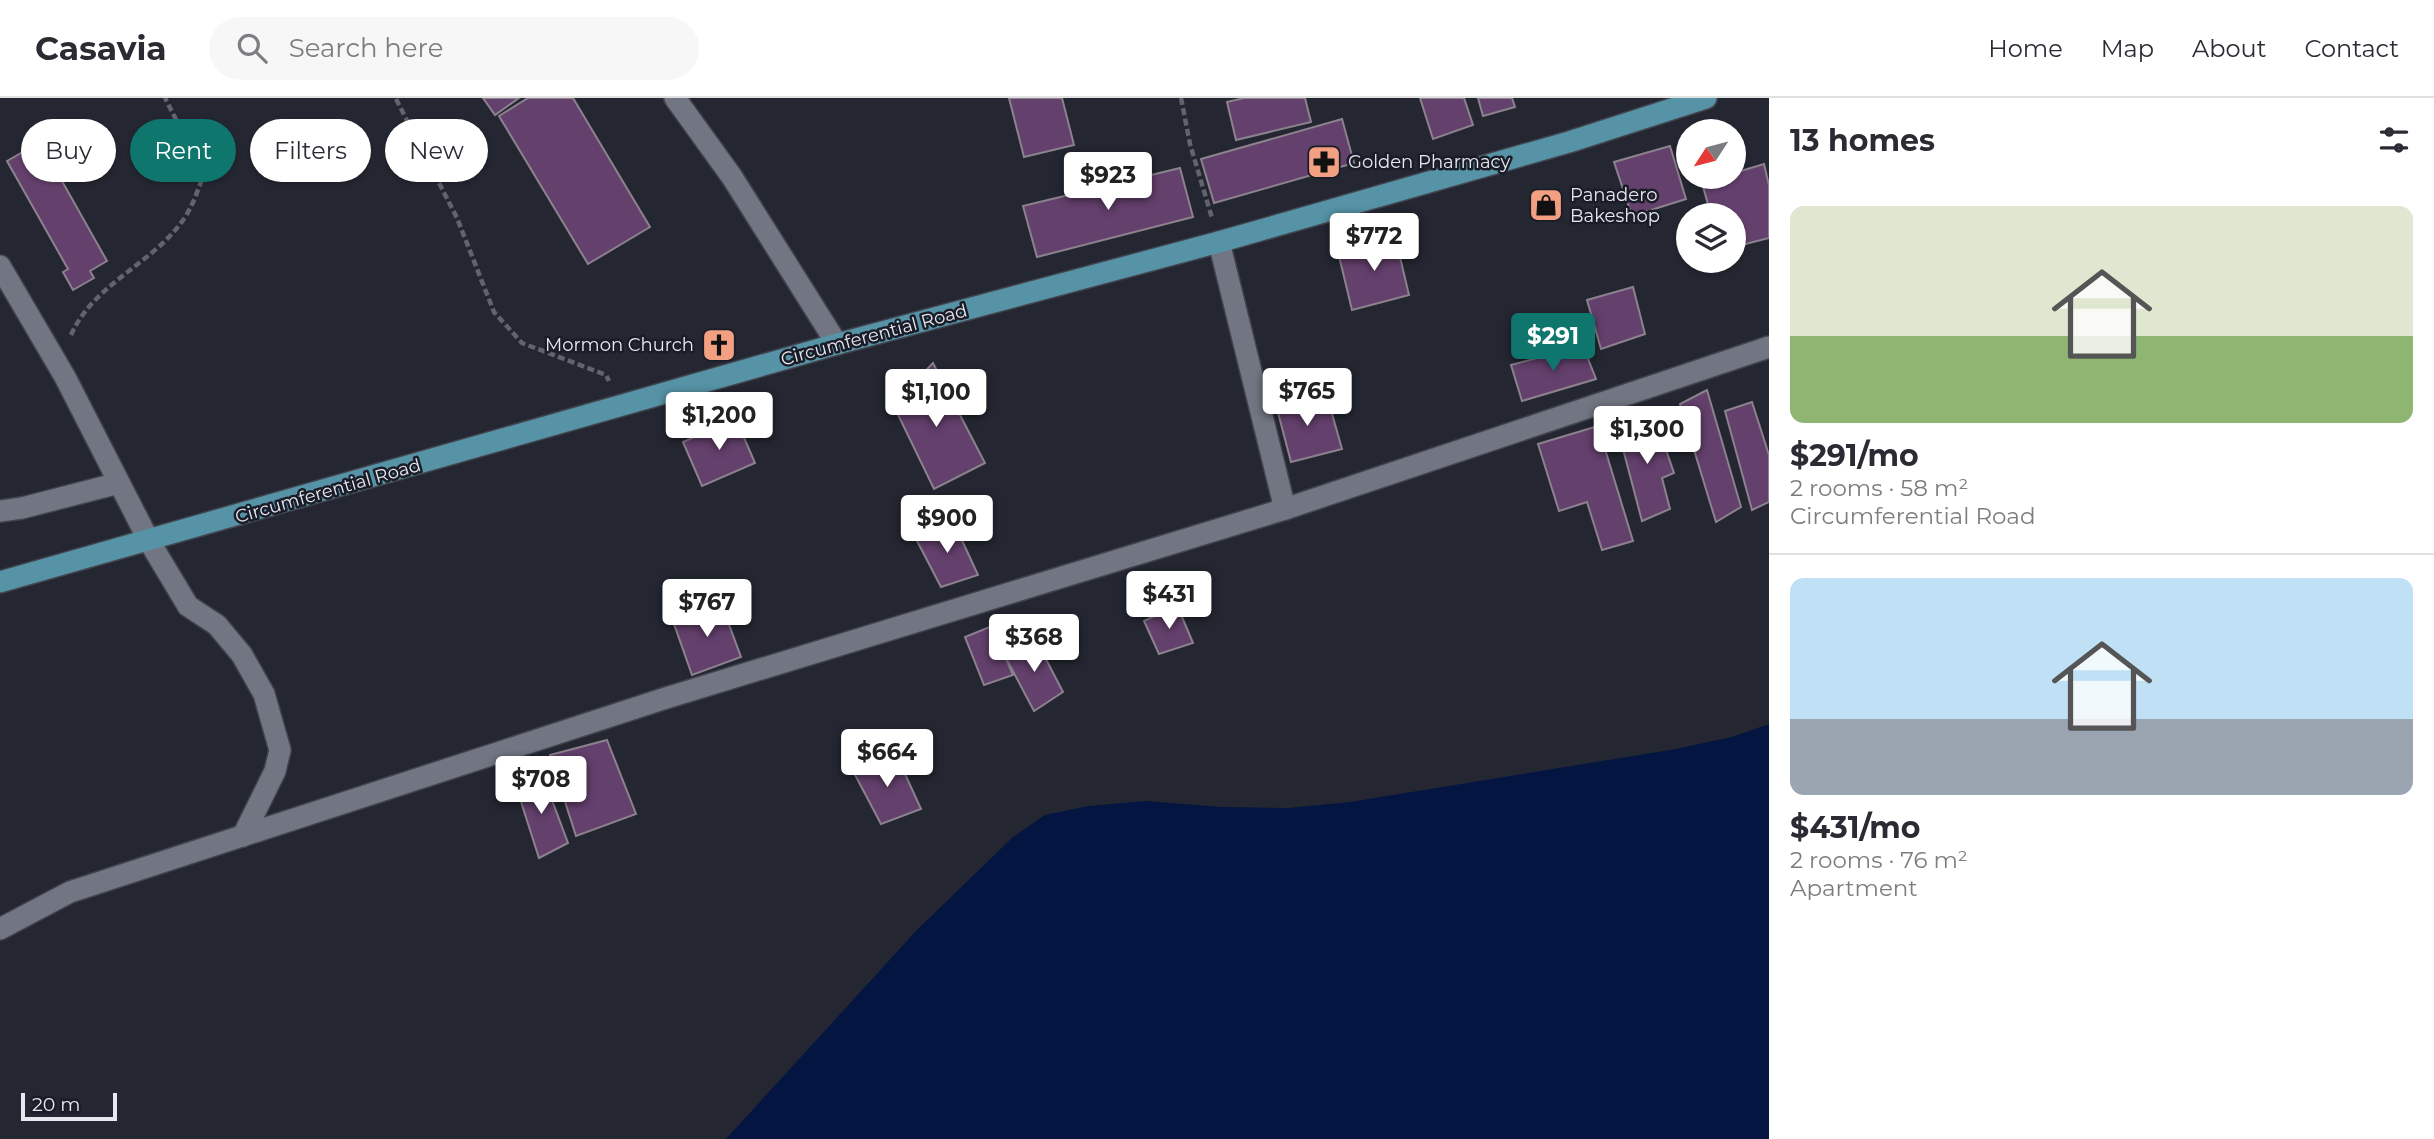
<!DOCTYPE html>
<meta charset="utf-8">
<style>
:root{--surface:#fff;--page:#f7f7f7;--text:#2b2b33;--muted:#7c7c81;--line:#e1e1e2;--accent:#0f766e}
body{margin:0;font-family:Montserrat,sans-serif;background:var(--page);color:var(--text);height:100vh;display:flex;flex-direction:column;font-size:26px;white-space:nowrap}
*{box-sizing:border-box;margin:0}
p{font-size:23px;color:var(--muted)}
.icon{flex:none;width:38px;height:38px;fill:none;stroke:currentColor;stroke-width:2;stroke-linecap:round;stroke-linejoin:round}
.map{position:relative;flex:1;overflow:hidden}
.details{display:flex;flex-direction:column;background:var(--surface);width:665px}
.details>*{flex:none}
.hud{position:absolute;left:21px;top:21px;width:665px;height:63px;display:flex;gap:14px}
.needle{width:46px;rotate:234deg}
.buttons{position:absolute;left:1676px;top:21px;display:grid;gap:14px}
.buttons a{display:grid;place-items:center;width:70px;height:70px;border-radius:50%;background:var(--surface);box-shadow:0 2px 5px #0004;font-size:35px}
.scale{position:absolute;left:21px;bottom:18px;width:96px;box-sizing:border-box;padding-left:7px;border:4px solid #e6e8f0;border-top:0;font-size:19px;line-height:24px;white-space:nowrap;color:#e6e8f0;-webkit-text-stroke:5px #1a1d28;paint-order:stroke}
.price{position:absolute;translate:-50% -60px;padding:0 16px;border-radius:7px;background:#fff;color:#222;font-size:23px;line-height:46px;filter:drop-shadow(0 2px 4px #0008)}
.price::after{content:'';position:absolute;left:50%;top:42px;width:21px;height:16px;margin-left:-10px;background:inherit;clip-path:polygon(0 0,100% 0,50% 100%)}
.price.selected{background:var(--accent);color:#fff}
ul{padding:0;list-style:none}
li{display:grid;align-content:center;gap:14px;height:371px;padding:0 21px}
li+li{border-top:2px solid var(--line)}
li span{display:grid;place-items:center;height:217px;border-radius:14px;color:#555}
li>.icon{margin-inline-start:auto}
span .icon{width:126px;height:126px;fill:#fffc;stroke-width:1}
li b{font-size:30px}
h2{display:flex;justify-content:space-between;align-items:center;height:84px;padding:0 21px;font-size:30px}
.tag{padding:0 24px;border-radius:32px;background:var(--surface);box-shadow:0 2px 5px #0004;font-size:24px;line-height:63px}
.tag.selected{background:var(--accent);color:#fff}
header{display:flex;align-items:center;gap:42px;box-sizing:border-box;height:98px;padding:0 35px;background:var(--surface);border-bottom:2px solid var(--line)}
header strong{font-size:33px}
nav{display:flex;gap:38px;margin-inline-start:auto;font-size:24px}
.search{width:490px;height:63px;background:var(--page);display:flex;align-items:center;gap:18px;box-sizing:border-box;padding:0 24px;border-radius:38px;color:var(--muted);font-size:26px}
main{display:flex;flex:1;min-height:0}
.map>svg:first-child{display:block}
.water{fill:#031540}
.building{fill:#64406d;stroke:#8b828d;stroke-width:2}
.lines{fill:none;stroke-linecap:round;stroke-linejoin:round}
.minor-casing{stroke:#41444d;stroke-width:24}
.major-casing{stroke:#41444d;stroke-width:24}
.path{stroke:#61646e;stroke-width:4.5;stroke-dasharray:7 3.5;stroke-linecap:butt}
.minor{stroke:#727683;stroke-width:21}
.major{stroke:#5693a6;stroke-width:21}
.labels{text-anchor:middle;stroke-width:5;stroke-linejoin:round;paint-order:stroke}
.poi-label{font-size:18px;fill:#e6e8f0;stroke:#1a1d28;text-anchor:start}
.street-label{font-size:18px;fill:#e6e8f0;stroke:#1a1d28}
</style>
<header>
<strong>Casavia</strong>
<div class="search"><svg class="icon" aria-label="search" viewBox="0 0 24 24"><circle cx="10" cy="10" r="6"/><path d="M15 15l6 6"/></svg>Search here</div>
<nav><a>Home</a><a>Map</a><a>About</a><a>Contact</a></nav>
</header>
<main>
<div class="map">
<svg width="1769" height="1041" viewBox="0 0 1769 1041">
<rect width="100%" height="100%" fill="#242732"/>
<polygon class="water" points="1769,626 1769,1041 726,1041 916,833 1013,739 1045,717 1089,708 1146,703 1221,709 1288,710 1350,704 1676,651 1732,639"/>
<g class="building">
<polygon points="483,0 519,0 495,17"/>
<polygon points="528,0 573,0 650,129 588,166 499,18"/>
<polygon points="1009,0 1062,0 1074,47 1024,59"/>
<polygon points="1244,0 1305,0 1311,24 1236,42 1227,4"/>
<polygon points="1420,0 1464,0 1473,27 1433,41"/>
<polygon points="1478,0 1512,0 1515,9 1483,18"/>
<polygon points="1342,21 1354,65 1214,105 1201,61"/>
<polygon points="40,44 107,163 90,173 94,180 73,192 63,174 68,171 7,63"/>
<polygon points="1670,48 1686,101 1632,118 1614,64"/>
<polygon points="1764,66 1769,87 1769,140 1734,149 1734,117 1711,117 1702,85 1734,79 1734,75"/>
<polygon points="1180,70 1193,119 1037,159 1023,108"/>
<polygon points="1395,138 1409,197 1352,212 1338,154"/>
<polygon points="1633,189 1645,236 1601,251 1587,202"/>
<polygon points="1583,248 1596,281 1522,303 1511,267"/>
<polygon points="933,265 985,365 934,391 887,294 912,287"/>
<polygon points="1707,292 1741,409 1716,424 1680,306"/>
<polygon points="1295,297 1301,302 1310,301 1316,309 1329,305 1342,351 1291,364 1275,303"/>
<polygon points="1752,304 1769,357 1769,404 1752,412 1725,313"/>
<polygon points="1654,317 1674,375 1662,380 1670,411 1642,423 1618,332"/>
<polygon points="736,321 755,365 702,388 683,344"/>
<polygon points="1598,328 1633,443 1602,452 1587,404 1559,413 1538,346"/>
<polygon points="954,425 978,477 941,489 915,439"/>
<polygon points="721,505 741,559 692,577 673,523"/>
<polygon points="1177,507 1193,545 1159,556 1144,523"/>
<polygon points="992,528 1013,577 984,587 965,539"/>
<polygon points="1035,540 1063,594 1034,613 1005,558"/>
<polygon points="607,642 636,716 576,738 550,657"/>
<polygon points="895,654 921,711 881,726 853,673"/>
<polygon points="543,678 568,745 539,760 515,685"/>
</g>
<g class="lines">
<g class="minor-casing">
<g id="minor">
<polyline points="675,0 732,79 837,246"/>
<polyline points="1219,144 1285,411"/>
<polyline points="0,168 65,279 149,443 188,508 217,527 242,557 264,596 280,652 275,673 243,738"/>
<polyline points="0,413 22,410 119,385"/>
<polyline points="0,831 70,794 666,600 1285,411 1769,249"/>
</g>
</g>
<g class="major-casing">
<polyline id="major" points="0,484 837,246 1219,144 1569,44 1706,0"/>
</g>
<g class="path">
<polyline points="1181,0 1190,46 1212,120"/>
<polyline points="396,1 457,120 494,214 522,245 606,277 609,283"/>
<path d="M71,237c24,-54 86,-72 116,-121 7,-12 12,-27 17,-40l-39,-76"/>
</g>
<use href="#minor" class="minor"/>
<use href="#major" class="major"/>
</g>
<defs>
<g id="pharmacy-square" transform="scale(1.75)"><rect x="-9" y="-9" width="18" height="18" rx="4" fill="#f39f82" stroke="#1a1d28"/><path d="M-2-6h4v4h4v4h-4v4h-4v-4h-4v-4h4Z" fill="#111"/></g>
<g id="shop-square" transform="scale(1.75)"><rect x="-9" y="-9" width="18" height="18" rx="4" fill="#f39f82" stroke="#1a1d28"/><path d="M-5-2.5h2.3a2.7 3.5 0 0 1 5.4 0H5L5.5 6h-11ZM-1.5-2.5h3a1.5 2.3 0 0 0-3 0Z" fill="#111"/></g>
<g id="church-square" transform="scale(1.75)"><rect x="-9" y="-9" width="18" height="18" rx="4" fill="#f39f82" stroke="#1a1d28"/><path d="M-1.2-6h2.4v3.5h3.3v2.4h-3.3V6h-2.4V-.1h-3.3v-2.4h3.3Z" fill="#111"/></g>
</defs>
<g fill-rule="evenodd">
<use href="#pharmacy-square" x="1324" y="64"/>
<use href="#shop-square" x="1546" y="107"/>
<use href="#church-square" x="719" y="247"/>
</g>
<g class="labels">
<g class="poi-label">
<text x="1348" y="70">Golden Pharmacy</text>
<text x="1570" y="103">Panadero<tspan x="1570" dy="21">Bakeshop</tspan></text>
<text x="694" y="253" text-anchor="end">Mormon Church</text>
</g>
<g class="street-label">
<text transform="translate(874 237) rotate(-15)" y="6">Circumferential Road</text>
<text transform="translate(328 393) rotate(-16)" y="6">Circumferential Road</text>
</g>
</g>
</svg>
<div class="buttons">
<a><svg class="needle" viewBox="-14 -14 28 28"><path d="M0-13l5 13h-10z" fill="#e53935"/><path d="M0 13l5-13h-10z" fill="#7c7c81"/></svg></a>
<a><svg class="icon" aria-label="layers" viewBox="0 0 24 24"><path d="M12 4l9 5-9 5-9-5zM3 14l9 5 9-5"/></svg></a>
</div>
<div class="scale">20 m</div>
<b class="price" style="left:1108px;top:114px">$923</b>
<b class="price" style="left:1374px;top:175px">$772</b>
<b class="price selected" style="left:1553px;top:275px">$291</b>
<b class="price" style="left:1307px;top:330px">$765</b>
<b class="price" style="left:936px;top:331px">$1,100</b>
<b class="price" style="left:719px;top:354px">$1,200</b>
<b class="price" style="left:1647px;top:368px">$1,300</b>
<b class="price" style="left:947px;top:457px">$900</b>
<b class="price" style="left:1169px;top:533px">$431</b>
<b class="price" style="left:707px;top:541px">$767</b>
<b class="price" style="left:1034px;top:576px">$368</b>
<b class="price" style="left:887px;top:691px">$664</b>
<b class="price" style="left:541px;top:718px">$708</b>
<div class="hud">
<a class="tag">Buy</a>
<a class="tag selected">Rent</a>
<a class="tag">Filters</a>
<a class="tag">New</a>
</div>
</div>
<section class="details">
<h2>13 homes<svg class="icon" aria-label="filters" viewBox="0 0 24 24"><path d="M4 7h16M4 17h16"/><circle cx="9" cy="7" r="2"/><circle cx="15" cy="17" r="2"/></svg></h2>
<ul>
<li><span style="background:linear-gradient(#dfe7d0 60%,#8fb573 0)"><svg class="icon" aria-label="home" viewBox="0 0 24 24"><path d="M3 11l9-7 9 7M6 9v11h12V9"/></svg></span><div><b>$291/mo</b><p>2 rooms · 58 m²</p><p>Circumferential Road</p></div></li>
<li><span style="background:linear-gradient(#bfe0f5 65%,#9aa5b1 0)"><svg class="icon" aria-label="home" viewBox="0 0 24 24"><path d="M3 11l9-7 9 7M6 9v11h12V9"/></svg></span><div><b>$431/mo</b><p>2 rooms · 76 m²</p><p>Apartment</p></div></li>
</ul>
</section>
</main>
